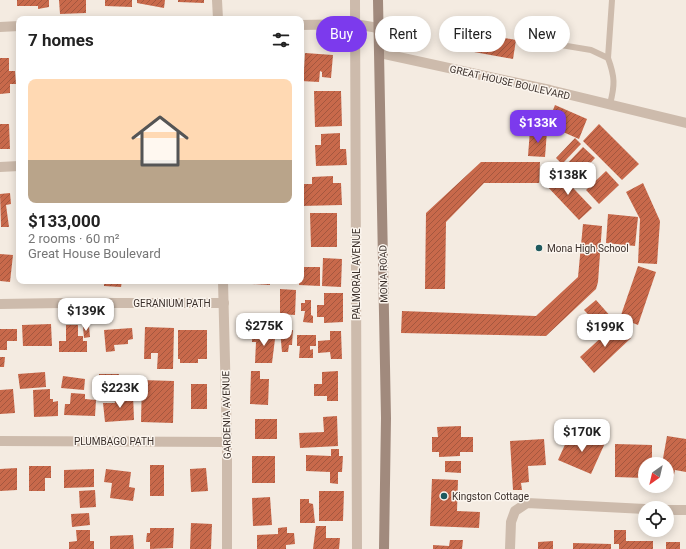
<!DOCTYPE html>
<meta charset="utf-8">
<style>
:root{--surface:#fff;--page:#f6f6f6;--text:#222;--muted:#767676;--accent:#7c3aed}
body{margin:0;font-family:Roboto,sans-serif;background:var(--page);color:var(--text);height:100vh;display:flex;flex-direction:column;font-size:15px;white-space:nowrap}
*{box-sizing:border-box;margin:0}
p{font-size:13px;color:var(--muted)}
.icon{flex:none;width:22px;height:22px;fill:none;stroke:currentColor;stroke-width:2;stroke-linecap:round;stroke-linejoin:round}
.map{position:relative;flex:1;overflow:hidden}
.drawer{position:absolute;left:16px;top:16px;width:288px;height:268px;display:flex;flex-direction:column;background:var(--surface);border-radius:8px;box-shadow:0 2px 10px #0003}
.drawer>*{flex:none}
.banner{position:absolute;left:316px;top:16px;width:310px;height:36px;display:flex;gap:8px}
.needle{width:26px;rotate:214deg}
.buttons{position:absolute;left:638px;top:457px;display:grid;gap:8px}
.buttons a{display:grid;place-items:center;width:36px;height:36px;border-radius:50%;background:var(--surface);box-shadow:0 2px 10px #0003;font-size:20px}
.price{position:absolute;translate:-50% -34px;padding:0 9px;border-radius:8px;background:#fff;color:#222;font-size:13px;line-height:26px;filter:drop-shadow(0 1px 2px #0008)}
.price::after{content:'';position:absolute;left:50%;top:24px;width:12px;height:9px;margin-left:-6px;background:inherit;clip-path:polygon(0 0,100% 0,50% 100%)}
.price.on{background:var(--accent);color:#fff}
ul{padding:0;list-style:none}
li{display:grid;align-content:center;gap:8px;height:212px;padding:0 12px}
li span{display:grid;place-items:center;height:124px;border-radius:8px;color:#555}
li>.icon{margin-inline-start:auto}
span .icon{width:72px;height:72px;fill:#fffc;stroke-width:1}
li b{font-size:17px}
h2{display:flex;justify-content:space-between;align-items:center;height:48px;padding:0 12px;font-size:17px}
.tag{padding:0 14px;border-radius:18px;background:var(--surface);box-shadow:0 2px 10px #0003;font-size:14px;line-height:36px}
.tag.on{background:var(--accent);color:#fff}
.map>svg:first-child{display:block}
.building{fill:url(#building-hatch)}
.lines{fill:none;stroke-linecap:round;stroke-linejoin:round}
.lane{stroke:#cdbbac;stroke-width:6}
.street{stroke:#cdbbac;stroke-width:10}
.secondary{stroke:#a18a7d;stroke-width:10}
.poi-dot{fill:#1f5a5e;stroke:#fbf5ee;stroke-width:1.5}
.labels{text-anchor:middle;stroke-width:3;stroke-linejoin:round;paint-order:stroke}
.street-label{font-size:10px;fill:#3b302b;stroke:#fbf5ee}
.poi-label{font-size:10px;fill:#3b302b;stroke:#fbf5ee;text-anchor:start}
</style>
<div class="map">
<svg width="686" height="549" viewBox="0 0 686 549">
<defs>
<pattern id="building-hatch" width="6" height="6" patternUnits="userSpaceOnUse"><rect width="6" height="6" fill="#c8694b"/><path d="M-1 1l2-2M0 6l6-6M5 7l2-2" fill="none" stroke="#a4573f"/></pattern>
</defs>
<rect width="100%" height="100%" fill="#f4ebe1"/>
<g class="building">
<polygon points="17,0 49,0 49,7 38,9 38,6 17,6"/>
<polygon points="59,0 86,0 86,13 60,14"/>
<polygon points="105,0 132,0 132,7 105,6"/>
<polygon points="137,0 165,0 164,8 137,3"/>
<polygon points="178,0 204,0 204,3 178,2"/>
<polygon points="478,33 516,40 513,59 474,52"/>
<polygon points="305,53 333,55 331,78 322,77 322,72 320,71 319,82 301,81 301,70 304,70"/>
<polygon points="0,58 9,58 9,71 15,71 16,84 10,84 10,93 0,94"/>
<polygon points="314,91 341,91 342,126 315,127"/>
<polygon points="555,105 587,119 579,139 547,125"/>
<polygon points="0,124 9,124 10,149 0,149"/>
<polygon points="599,124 639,164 622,180 583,141"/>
<polygon points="530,130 547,131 545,157 528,156"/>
<polygon points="340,133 340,149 346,149 347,165 316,166 315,145 321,145 321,134"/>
<polygon points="575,138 581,144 562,164 556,158"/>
<polygon points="583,147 595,158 577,178 564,167"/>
<polygon points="481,162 540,162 539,183 484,183 446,222 445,289 425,289 426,213"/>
<polygon points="606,171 619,185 599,204 586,190"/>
<polygon points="558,172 592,208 579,220 545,184"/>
<polygon points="333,176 333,183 341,183 342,205 301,206 301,184 312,184 312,177"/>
<polygon points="643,183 660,221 657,264 638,263 640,219 626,192"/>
<polygon points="10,193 11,204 6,205 9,227 1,227 0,194"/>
<polygon points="310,213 337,213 337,247 311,247"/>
<polygon points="608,214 638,217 635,246 606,243"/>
<polygon points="583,224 602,226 598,282 596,289 546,336 401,333 402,311 536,316 578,277"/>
<polygon points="0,254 13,255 10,282 0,281"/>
<polygon points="323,258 342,259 341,287 322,286"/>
<polygon points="638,266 656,272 638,325 620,318"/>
<polygon points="301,267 320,267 320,286 299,285 299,281 301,281"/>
<polygon points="24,281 47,281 47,283 24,284"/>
<polygon points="104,281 122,281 121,287 104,286"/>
<polygon points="252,281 270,281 270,285 252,284"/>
<polygon points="280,289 296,290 295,315 280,314"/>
<polygon points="324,293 343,293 343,322 324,323 324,317 317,317 317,305 324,305"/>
<polygon points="305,300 311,300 311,315 313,316 313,323 303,322 305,311 301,311 301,303 305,303"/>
<polygon points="596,300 612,318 601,328 584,310"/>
<polygon points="617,323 631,338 594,373 580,357"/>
<polygon points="51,324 52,346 23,346 22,325"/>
<polygon points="66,325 78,325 78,336 83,336 83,341 87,341 87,352 59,352 59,341 66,341"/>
<polygon points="89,326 90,337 84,338 83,327"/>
<polygon points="145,327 174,328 173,369 157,369 158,353 151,353 151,359 144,359"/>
<polygon points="132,328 133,339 128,340 128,344 114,345 115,351 106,352 104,330"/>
<polygon points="0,329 17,329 17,341 7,341 7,350 0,350"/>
<polygon points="178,330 207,330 207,359 198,359 198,363 180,363 180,359 178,359"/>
<polygon points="280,330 293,330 292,345 289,345 288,352 282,352"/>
<polygon points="269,331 270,339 275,339 272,363 255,363 256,342 252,342 252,332"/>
<polygon points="330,331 341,331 342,359 331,359 330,352 318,353 318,341 330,340"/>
<polygon points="297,335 316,335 316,346 310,346 310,350 313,349 313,358 299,358 300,346 297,346"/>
<polygon points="0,357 5,357 4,367 0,367"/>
<polygon points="251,371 260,371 260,379 269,379 268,405 250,404"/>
<polygon points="338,371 338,401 327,401 327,396 314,396 314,384 322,384 322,372"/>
<polygon points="45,372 46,387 20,389 18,374"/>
<polygon points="99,374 119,374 119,384 112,384 112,395 99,395"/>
<polygon points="63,376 85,379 84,390 61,388"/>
<polygon points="142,380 174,381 173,423 141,422"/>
<rect x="191" y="384" width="16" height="25"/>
<polygon points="13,389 15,413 0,414 0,390"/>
<polygon points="50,389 50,399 53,399 53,402 58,401 58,416 34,417 33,390"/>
<polygon points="71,393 85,394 85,399 96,400 95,416 64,415 65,404 70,404"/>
<polygon points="133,394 134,420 105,422 103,403 115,403 114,395"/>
<polygon points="337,416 338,446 300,448 299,433 324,432 323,417"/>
<rect x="255" y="419" width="22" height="20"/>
<polygon points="461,426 461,437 473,437 473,452 460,452 460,456 439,457 439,452 432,452 432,437 438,437 437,427"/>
<polygon points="581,432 605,443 591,474 558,460 568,438 577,442"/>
<polygon points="667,436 686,439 686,472 675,470 673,480 667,479 667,464 662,464"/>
<polygon points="544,439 546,465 528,466 529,482 521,483 522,490 513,490 510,441"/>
<polygon points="615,444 652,445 652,464 645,464 645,478 615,477"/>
<polygon points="331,449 339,449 339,456 343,456 342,472 338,472 338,484 330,483 330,472 306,471 306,455 331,456"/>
<rect x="252" y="456" width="23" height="27"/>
<polygon points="445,461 461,461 461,473 445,472"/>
<rect x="150" y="465" width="14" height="31"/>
<polygon points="29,466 51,466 51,478 45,478 45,491 29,491"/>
<polygon points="17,468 17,490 0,491 0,469"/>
<polygon points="206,468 208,491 191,492 190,469"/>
<polygon points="94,469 94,487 64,488 64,470"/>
<polygon points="106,469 131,472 129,487 135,488 133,501 110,498 112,483 104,482"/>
<polygon points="432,479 458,480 457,511 480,512 479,528 430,526"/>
<polygon points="95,490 96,507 80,508 79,491"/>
<polygon points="319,491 344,491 343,521 319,521"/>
<polygon points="270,497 272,525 253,526 252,498"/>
<polygon points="300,499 309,499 309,503 313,504 315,523 300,523"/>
<polygon points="89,513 90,525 72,527 71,514"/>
<polygon points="191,523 212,524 211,549 190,549"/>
<polygon points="316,526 326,526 326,538 340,538 339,549 313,549"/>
<polygon points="287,527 287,533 294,533 295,544 286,545 286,549 257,549 257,535 278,534 278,528"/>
<polygon points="150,528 174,528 173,548 150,549 150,542 146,542 147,533 150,533"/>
<polygon points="76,530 90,530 90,541 94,541 94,549 69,549 69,542 77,541"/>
<polygon points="614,530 626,530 626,541 653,541 653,549 619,549 619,544 614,544"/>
<polygon points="133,535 134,549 110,549 110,536"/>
<polygon points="450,540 463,540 462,549 433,549 433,545 449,546"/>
<polygon points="553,541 553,549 538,549 538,542"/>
<rect x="666" y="542" width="14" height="7"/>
<polygon points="573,543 611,544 611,549 573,549"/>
</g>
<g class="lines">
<g class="lane">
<path d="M525,39l66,11 17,8c7,19 7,27 2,46"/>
<polyline points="608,58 612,0"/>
</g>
<g class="street">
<polyline points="217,0 218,19"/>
<polyline points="355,0 357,549"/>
<polyline points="301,25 355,24 378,28"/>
<polyline points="0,27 19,26"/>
<polyline points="380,53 550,90 686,123"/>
<polyline points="0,167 19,166"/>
<polyline points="223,281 227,442 227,549"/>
<polyline points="0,304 61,303 224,303"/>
<polyline points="0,441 227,442"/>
<polyline points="667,510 686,510"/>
<polyline points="510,549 511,522 515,511 527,503 645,509"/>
</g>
<polyline class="secondary" points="378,0 386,418 384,549"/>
</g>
<g class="poi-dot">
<circle cx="539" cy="248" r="4"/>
<circle cx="444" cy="496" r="4"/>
</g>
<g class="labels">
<g class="street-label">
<text transform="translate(510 82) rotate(13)" y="4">GREAT HOUSE BOULEVARD</text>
<text transform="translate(356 274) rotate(-90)" y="4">PALMORAL AVENUE</text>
<text transform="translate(383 274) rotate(-91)" y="4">MONA ROAD</text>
<text x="172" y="307">GERANIUM PATH</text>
<text transform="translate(226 415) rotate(-91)" y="4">GARDENIA AVENUE</text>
<text x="114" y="445">PLUMBAGO PATH</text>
</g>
<g class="poi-label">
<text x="547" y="252">Mona High School</text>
<text x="452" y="500">Kingston Cottage</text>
</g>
</g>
</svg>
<div class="buttons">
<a><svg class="needle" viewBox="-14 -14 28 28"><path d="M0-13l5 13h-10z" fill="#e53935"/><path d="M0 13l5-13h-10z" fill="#767676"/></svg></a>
<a><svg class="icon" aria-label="locate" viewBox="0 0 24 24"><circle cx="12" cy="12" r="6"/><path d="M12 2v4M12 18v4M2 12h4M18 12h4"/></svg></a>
</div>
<b class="price on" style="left:538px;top:144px">$133K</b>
<b class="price" style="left:568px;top:196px">$138K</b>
<b class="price" style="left:86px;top:332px">$139K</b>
<b class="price" style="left:264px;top:347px">$275K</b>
<b class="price" style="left:605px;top:348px">$199K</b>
<b class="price" style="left:120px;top:409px">$223K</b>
<b class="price" style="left:582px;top:453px">$170K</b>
<div class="banner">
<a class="tag on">Buy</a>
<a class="tag">Rent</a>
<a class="tag">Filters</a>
<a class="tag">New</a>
</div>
<section class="drawer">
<h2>7 homes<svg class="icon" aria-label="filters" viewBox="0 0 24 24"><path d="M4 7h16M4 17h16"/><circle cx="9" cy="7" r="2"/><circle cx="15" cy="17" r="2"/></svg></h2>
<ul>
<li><span style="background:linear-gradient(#ffd9b3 65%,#b9a48a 0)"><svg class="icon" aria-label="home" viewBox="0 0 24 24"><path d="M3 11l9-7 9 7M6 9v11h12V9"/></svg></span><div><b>$133,000</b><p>2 rooms · 60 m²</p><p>Great House Boulevard</p></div></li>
</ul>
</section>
</div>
